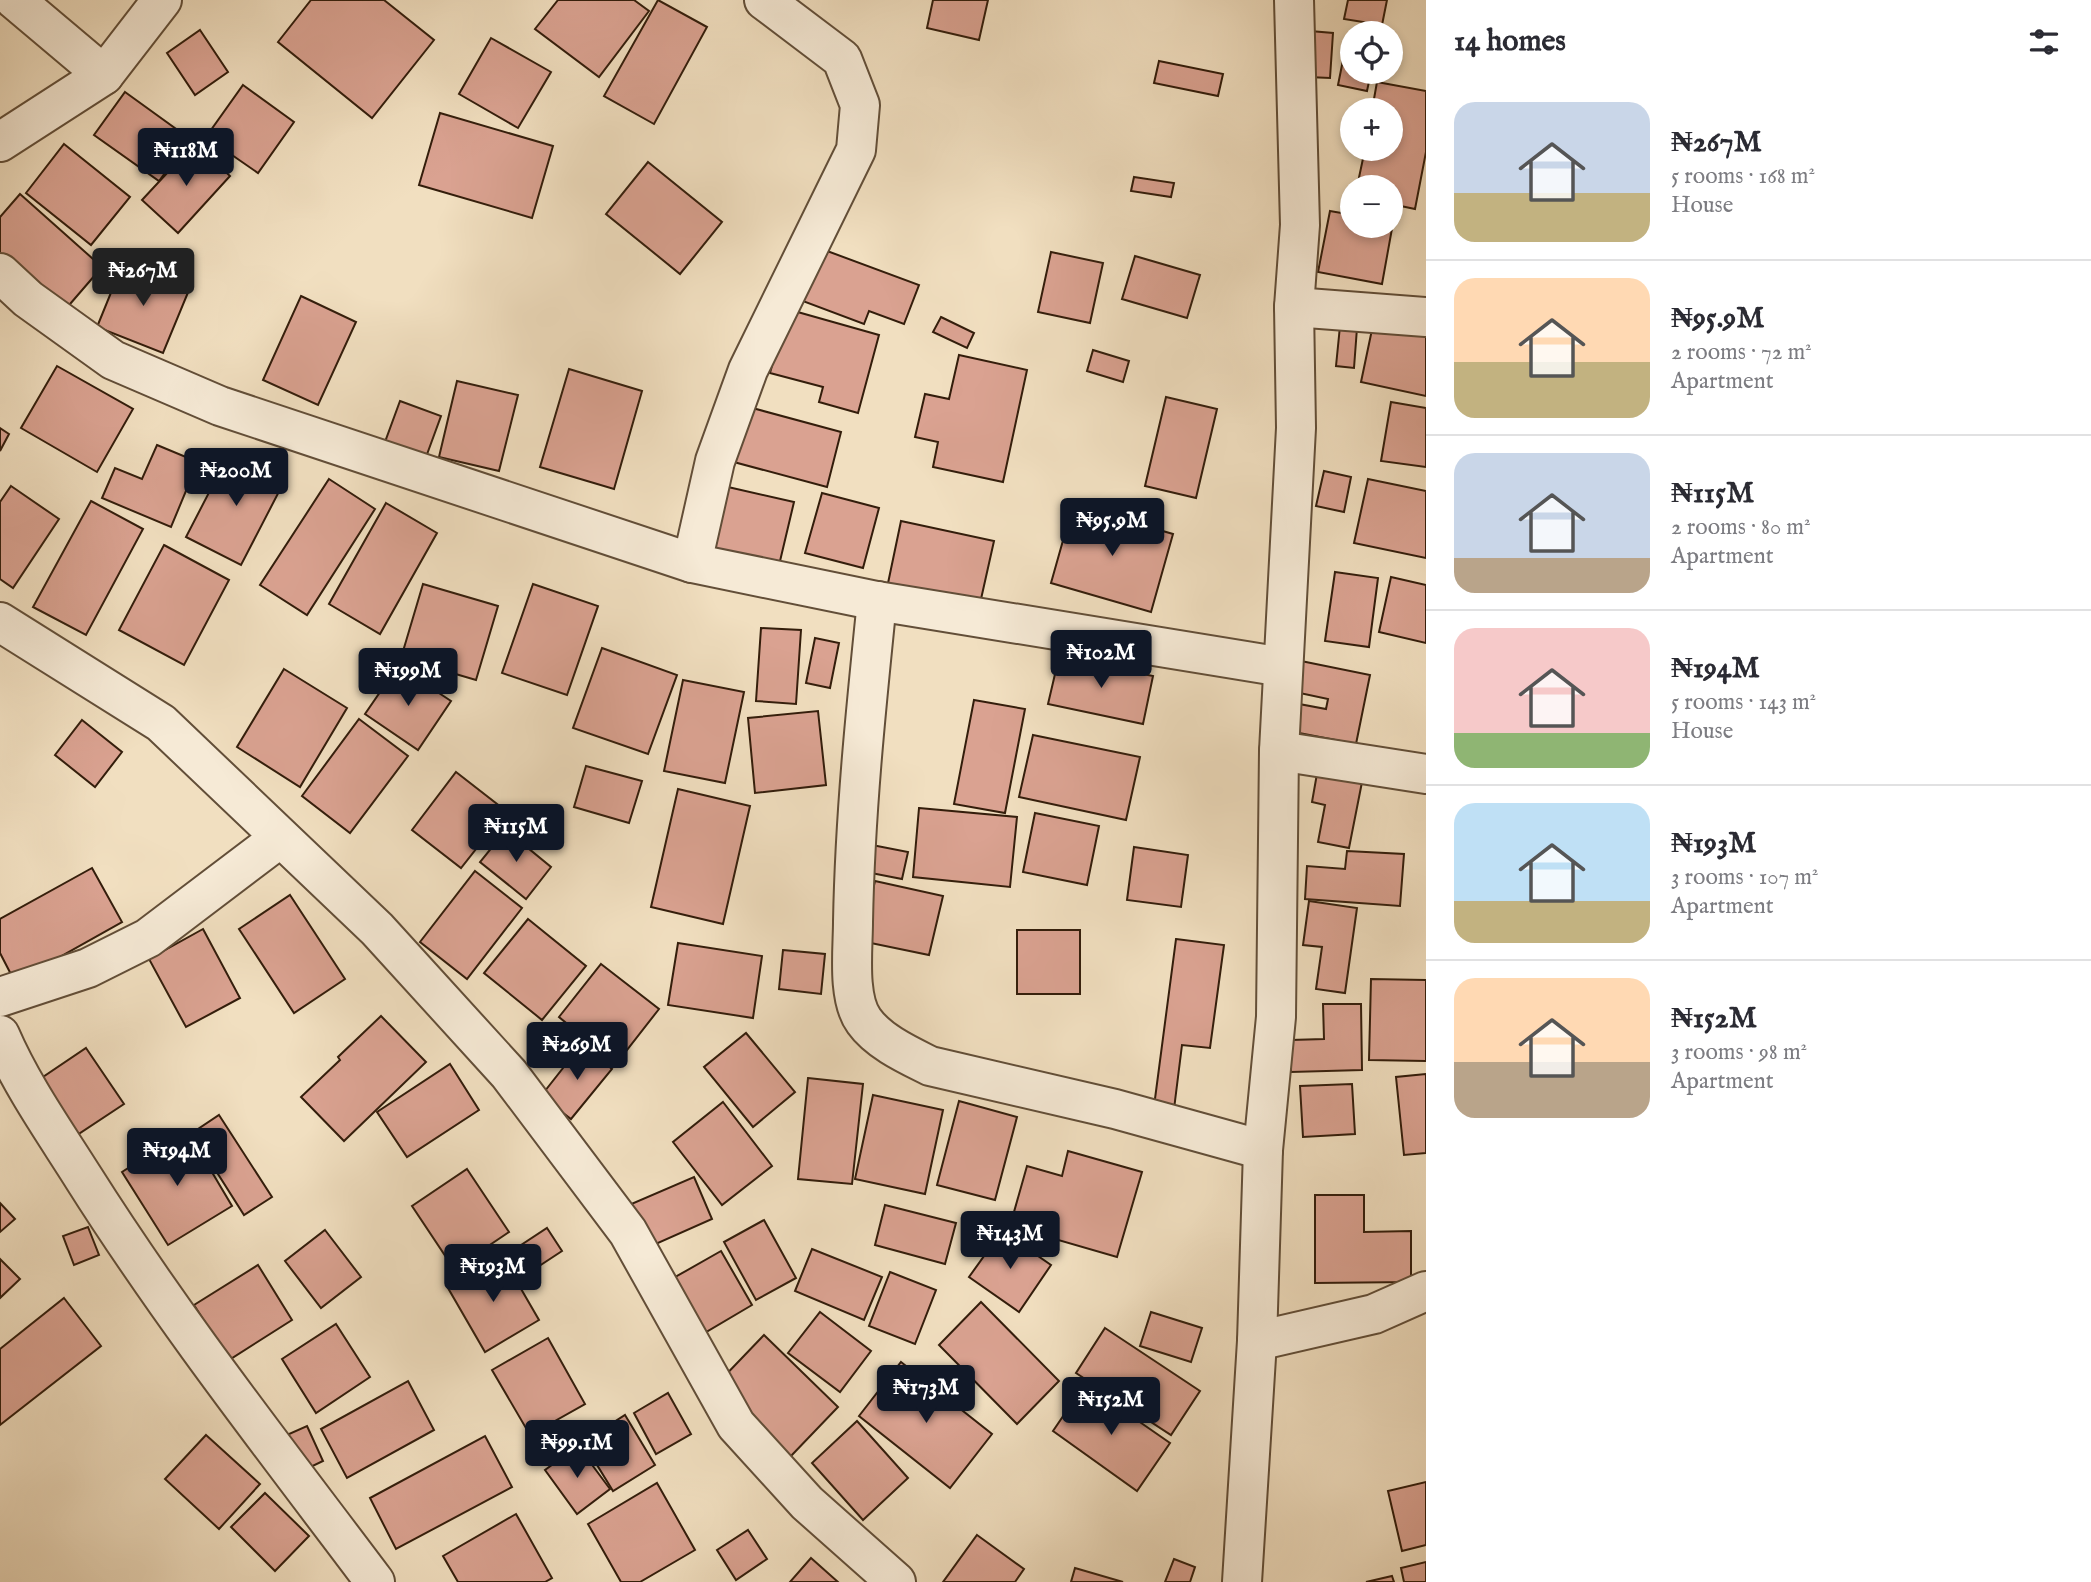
<!DOCTYPE html>
<meta charset="utf-8">
<style>
:root{--surface:#fff;--page:#f2f2f3;--text:#2b2b33;--muted:#7c7c81;--line:#e1e1e2;--accent:#111827}
body{margin:0;font-family:"IM FELL English",serif;background:var(--page);color:var(--text);height:100vh;display:flex;flex-direction:column;font-size:26px;white-space:nowrap}
*{box-sizing:border-box;margin:0}
p{font-size:23px;color:var(--muted)}
.icon{flex:none;width:38px;height:38px;fill:none;stroke:currentColor;stroke-width:2;stroke-linecap:round;stroke-linejoin:round}
.map{position:relative;flex:1;overflow:hidden}
.details{display:flex;flex-direction:column;background:var(--surface);width:665px}
.details>*{flex:none}
.buttons{position:absolute;left:1340px;top:21px;display:grid;gap:14px}
.buttons a{display:grid;place-items:center;width:63px;height:63px;border-radius:50%;background:var(--surface);box-shadow:0 4px 10px #0003;font-size:35px}
.price{position:absolute;translate:-50% -60px;padding:0 16px;border-radius:7px;background:var(--accent);color:#fff;font-size:23px;line-height:46px;filter:drop-shadow(0 2px 4px #0008)}
.price::after{content:'';position:absolute;left:50%;top:42px;width:21px;height:16px;margin-left:-10px;background:inherit;clip-path:polygon(0 0,100% 0,50% 100%)}
.price.current{background:#222;color:#fff}
ul{padding:0;list-style:none}
li{display:flex;align-items:center;gap:21px;height:175px;padding:0 28px}
li+li{border-top:2px solid var(--line)}
li span{display:grid;place-items:center;flex:none;width:196px;height:140px;border-radius:21px;color:#555}
li>.icon{margin-inline-start:auto}
span .icon{width:84px;height:84px;fill:#fffc;stroke-width:1}
li b{font-size:30px}
h2{display:flex;justify-content:space-between;align-items:center;height:84px;padding:0 28px;font-size:30px}
main{display:flex;flex:1;min-height:0}
.map>svg:first-child{display:block}
.building{fill:#daa291;stroke:#331d0b;stroke-width:2}
.lines{fill:none;stroke-linecap:round;stroke-linejoin:round}
.minor-casing{stroke:#624e38;stroke-width:42}
.minor{stroke:#f6ead6;stroke-width:38}
</style>
<main>
<div class="map">
<svg width="1426" height="1582" viewBox="0 0 1426 1582">
<rect width="100%" height="100%" fill="#f1dfc0"/>
<filter id="stains"><feTurbulence type="fractalNoise" baseFrequency=".00286" numOctaves="4"/><feColorMatrix values="0 0 0 0 .2 0 0 0 0 .09 0 0 0 0 .02 0 0 0 .5 -.17"/></filter>
<radialGradient id="worn" r=".72"><stop offset=".6" stop-color="#630" stop-opacity="0"/><stop offset="1" stop-color="#630" stop-opacity=".3"/></radialGradient>
<g class="building">
<polygon points="311,0 384,0 434,40 372,118 278,42"/>
<polygon points="558,0 634,0 649,11 599,77 535,29"/>
<polygon points="658,0 707,27 654,124 604,96"/>
<polygon points="933,0 988,0 979,40 927,28"/>
<polygon points="1348,0 1387,0 1382,25 1344,19"/>
<polygon points="200,30 228,72 195,95 167,53"/>
<polygon points="1310,31 1333,33 1330,78 1308,77"/>
<polygon points="491,38 551,72 518,128 459,94"/>
<polygon points="1347,40 1353,42 1353,72 1371,72 1367,91 1338,85"/>
<polygon points="1159,61 1223,74 1218,96 1154,83"/>
<polygon points="1377,82 1426,91 1426,152 1415,209 1391,204 1391,187 1357,187 1365,149 1391,149 1391,110 1372,110"/>
<polygon points="243,85 294,122 258,173 206,137"/>
<polygon points="125,92 190,139 159,181 94,135"/>
<polygon points="440,113 553,146 532,218 419,185"/>
<polygon points="195,143 230,176 178,233 142,200"/>
<polygon points="64,144 130,197 91,245 26,193"/>
<polygon points="648,162 722,222 680,274 606,214"/>
<polygon points="1134,177 1174,183 1171,197 1131,191"/>
<polygon points="20,194 102,267 64,311 0,254 0,217"/>
<polygon points="1330,211 1353,215 1353,226 1391,226 1391,223 1393,223 1382,284 1318,272"/>
<polygon points="819,248 919,285 904,324 869,311 864,324 800,300"/>
<polygon points="1051,252 1103,263 1090,323 1038,312"/>
<polygon points="1135,256 1200,275 1187,318 1122,299"/>
<polygon points="123,263 189,290 163,353 97,327"/>
<polygon points="301,296 356,322 318,405 263,380"/>
<polygon points="787,309 879,335 858,413 819,402 823,387 770,373"/>
<polygon points="941,317 974,333 967,348 933,332"/>
<polygon points="1374,320 1426,331 1426,396 1361,382"/>
<polygon points="1340,326 1357,328 1354,368 1336,366"/>
<polygon points="1093,350 1129,361 1123,382 1087,371"/>
<polygon points="959,355 1027,370 1003,482 933,467 938,442 915,437 925,394 949,399"/>
<polygon points="57,366 133,409 97,472 21,428"/>
<polygon points="569,369 642,391 614,489 540,467"/>
<polygon points="457,381 518,395 499,471 439,457"/>
<polygon points="1166,397 1217,409 1196,498 1145,486"/>
<polygon points="400,401 441,416 426,457 385,442"/>
<polygon points="1391,402 1426,408 1426,467 1381,461"/>
<polygon points="745,406 841,432 827,487 730,461"/>
<polygon points="0,428 9,434 0,451"/>
<polygon points="157,445 198,462 171,527 102,498 115,468 142,479"/>
<polygon points="231,450 286,478 241,565 186,537"/>
<polygon points="1324,471 1351,477 1344,512 1316,506"/>
<polygon points="329,479 375,509 307,615 260,585"/>
<polygon points="1368,479 1426,491 1426,558 1354,543"/>
<polygon points="11,486 59,519 13,588 0,579 0,502"/>
<polygon points="728,487 794,502 776,578 711,562"/>
<polygon points="822,493 879,508 863,568 805,553"/>
<polygon points="91,501 143,529 86,635 33,607"/>
<polygon points="386,503 437,533 380,634 329,604"/>
<polygon points="1073,505 1173,534 1151,612 1051,583"/>
<polygon points="901,521 994,541 979,608 887,588"/>
<polygon points="164,545 229,580 184,665 119,630"/>
<polygon points="1335,572 1378,578 1369,647 1325,641"/>
<polygon points="1391,577 1426,585 1426,643 1379,632"/>
<polygon points="423,584 498,606 476,680 401,658"/>
<polygon points="533,584 598,606 567,695 502,673"/>
<polygon points="761,628 801,630 796,704 756,701"/>
<polygon points="815,638 839,643 830,688 806,683"/>
<polygon points="602,648 677,675 648,754 573,728"/>
<polygon points="1059,657 1153,676 1143,724 1048,704"/>
<polygon points="1301,661 1370,675 1356,744 1294,732 1299,704 1326,709 1328,699 1295,692"/>
<polygon points="398,666 451,701 418,750 365,714"/>
<polygon points="284,669 347,708 300,787 237,747"/>
<polygon points="683,680 744,692 725,783 664,771"/>
<polygon points="974,700 1025,709 1005,813 954,804"/>
<polygon points="818,711 826,785 755,793 748,718"/>
<polygon points="359,719 408,756 350,833 302,796"/>
<polygon points="82,720 122,752 95,787 55,755"/>
<polygon points="1033,735 1140,757 1126,820 1019,797"/>
<polygon points="586,766 642,781 629,823 574,807"/>
<polygon points="1318,768 1363,777 1349,848 1318,842 1325,805 1312,802"/>
<polygon points="456,772 506,811 461,868 412,830"/>
<polygon points="678,789 750,806 723,924 651,907"/>
<polygon points="919,808 1017,817 1010,887 913,877"/>
<polygon points="1035,813 1099,826 1087,885 1023,872"/>
<polygon points="506,830 551,867 526,899 480,862"/>
<polygon points="872,845 908,852 902,879 866,872"/>
<polygon points="1134,847 1188,855 1181,907 1127,900"/>
<polygon points="1347,851 1404,854 1400,906 1305,899 1307,866 1345,869"/>
<polygon points="92,868 122,922 15,982 0,953 0,919"/>
<polygon points="475,871 522,908 467,979 420,942"/>
<polygon points="875,881 943,896 929,955 861,941"/>
<polygon points="290,895 345,979 294,1013 239,929"/>
<polygon points="1309,901 1357,908 1345,993 1316,989 1322,947 1303,945"/>
<polygon points="528,919 586,966 542,1020 484,973"/>
<polygon points="203,929 240,998 186,1027 149,959"/>
<rect x="1017" y="930" width="63" height="64"/>
<polygon points="1176,939 1224,945 1210,1048 1182,1045 1173,1117 1153,1114"/>
<polygon points="678,943 762,956 753,1018 668,1005"/>
<polygon points="783,950 825,954 821,994 779,989"/>
<polygon points="601,964 659,1009 616,1064 559,1017"/>
<polygon points="1371,979 1426,980 1426,1061 1369,1060"/>
<polygon points="1323,1004 1361,1004 1362,1070 1291,1072 1291,1040 1324,1039"/>
<polygon points="381,1016 426,1062 344,1141 301,1097 340,1060 338,1057"/>
<polygon points="746,1033 795,1092 753,1127 704,1067"/>
<polygon points="582,1044 612,1069 571,1119 541,1096"/>
<polygon points="86,1048 124,1104 74,1137 37,1081"/>
<polygon points="450,1064 479,1110 407,1157 377,1112"/>
<polygon points="1426,1074 1426,1153 1404,1155 1396,1077"/>
<polygon points="808,1078 863,1084 852,1184 798,1179"/>
<polygon points="1352,1084 1355,1134 1303,1137 1300,1086"/>
<polygon points="873,1095 943,1110 925,1194 855,1179"/>
<polygon points="959,1101 1017,1117 995,1200 937,1185"/>
<polygon points="723,1102 772,1166 722,1205 673,1142"/>
<polygon points="219,1115 272,1197 244,1215 192,1133"/>
<polygon points="187,1130 232,1206 168,1245 122,1172"/>
<polygon points="1068,1151 1142,1172 1117,1257 1010,1226 1027,1166 1062,1176"/>
<polygon points="467,1169 509,1232 454,1269 412,1206"/>
<polygon points="694,1177 712,1219 640,1251 622,1208"/>
<polygon points="1315,1195 1364,1195 1364,1232 1411,1231 1411,1282 1315,1283"/>
<polygon points="0,1203 15,1219 0,1232"/>
<polygon points="885,1205 956,1223 945,1264 875,1245"/>
<polygon points="764,1220 796,1278 756,1300 724,1242"/>
<polygon points="88,1227 99,1255 74,1265 63,1236"/>
<polygon points="547,1228 562,1251 530,1272 515,1249"/>
<polygon points="325,1230 361,1277 321,1308 285,1261"/>
<polygon points="1002,1231 1051,1265 1019,1312 969,1277"/>
<polygon points="812,1249 882,1277 864,1320 795,1291"/>
<polygon points="721,1251 752,1305 701,1335 670,1280"/>
<polygon points="502,1256 539,1320 485,1352 448,1288"/>
<polygon points="0,1259 20,1279 0,1298"/>
<polygon points="258,1265 292,1320 229,1360 194,1305"/>
<polygon points="890,1272 936,1290 915,1344 869,1326"/>
<polygon points="64,1298 101,1346 0,1425 0,1349"/>
<polygon points="981,1302 1059,1381 1017,1424 939,1345"/>
<polygon points="820,1312 871,1351 840,1392 788,1353"/>
<polygon points="1151,1312 1202,1328 1191,1362 1140,1346"/>
<polygon points="336,1324 370,1377 316,1413 282,1359"/>
<polygon points="1105,1328 1200,1391 1171,1435 1076,1373"/>
<polygon points="764,1335 838,1407 790,1457 716,1385"/>
<polygon points="548,1338 585,1404 530,1435 492,1370"/>
<polygon points="901,1362 992,1434 950,1488 859,1416"/>
<polygon points="408,1381 434,1430 347,1478 321,1429"/>
<polygon points="1085,1384 1170,1443 1137,1491 1053,1431"/>
<polygon points="668,1393 691,1434 656,1454 634,1413"/>
<polygon points="625,1415 655,1465 613,1491 583,1442"/>
<polygon points="857,1421 908,1478 863,1520 812,1463"/>
<polygon points="307,1426 323,1461 296,1474 280,1438"/>
<polygon points="206,1435 260,1484 219,1529 165,1479"/>
<polygon points="485,1436 512,1487 396,1549 370,1498"/>
<polygon points="578,1446 610,1489 577,1514 545,1470"/>
<polygon points="1426,1482 1426,1545 1402,1551 1388,1491"/>
<polygon points="657,1483 695,1550 640,1582 621,1582 588,1524"/>
<polygon points="265,1493 309,1536 275,1571 231,1527"/>
<polygon points="516,1514 552,1578 545,1582 458,1582 443,1556"/>
<polygon points="748,1530 767,1559 736,1580 717,1550"/>
<polygon points="977,1535 1024,1569 1015,1582 943,1582"/>
<polygon points="811,1558 838,1582 790,1582"/>
<polygon points="1174,1559 1195,1567 1190,1582 1165,1582"/>
<polygon points="1426,1562 1426,1582 1404,1582 1401,1568"/>
<polygon points="1075,1568 1123,1582 1071,1582"/>
<polygon points="1392,1576 1394,1582 1366,1582"/>
</g>
<g class="lines">
<g class="minor-casing">
<g id="minor">
<polyline points="15,0 104,75"/>
<polyline points="0,142 104,75 162,0"/>
<polyline points="0,273 28,299 113,360 220,406 692,563 877,601 1283,667"/>
<polyline points="1294,307 1426,317"/>
<polyline points="692,563 715,461 748,370 856,150 860,105 842,59 764,0"/>
<path d="M877,601c-11,107 -22,213 -24,321 0,27 -6,76 11,99 15,21 44,34 66,45l185,43 148,41"/>
<polyline points="0,622 161,723 377,929 509,1074 628,1232 736,1425 807,1503 896,1582"/>
<polyline points="1279,751 1426,774"/>
<polyline points="0,997 88,968 148,938 280,838"/>
<path d="M0,1035c22,51 54,96 83,142 89,141 192,272 292,405"/>
<polyline points="1257,1341 1374,1314 1426,1291"/>
<polyline points="1242,1582 1257,1341 1263,1150 1276,1017 1279,751 1296,428 1294,307 1300,225 1294,0"/>
</g>
</g>
<use href="#minor" class="minor"/>
</g>
<rect width="100%" height="100%" filter="url(#stains)"/>
<rect width="100%" height="100%" fill="url(#worn)"/>
</svg>
<div class="buttons">
<a><svg class="icon" aria-label="locate" viewBox="0 0 24 24"><circle cx="12" cy="12" r="6"/><path d="M12 2v4M12 18v4M2 12h4M18 12h4"/></svg></a>
<a>+</a>
<a>−</a>
</div>
<b class="price" style="left:186px;top:188px">₦118M</b>
<b class="price current" style="left:143px;top:308px">₦267M</b>
<b class="price" style="left:236px;top:508px">₦200M</b>
<b class="price" style="left:1112px;top:558px">₦95.9M</b>
<b class="price" style="left:1101px;top:690px">₦102M</b>
<b class="price" style="left:408px;top:708px">₦199M</b>
<b class="price" style="left:516px;top:864px">₦115M</b>
<b class="price" style="left:577px;top:1082px">₦269M</b>
<b class="price" style="left:177px;top:1188px">₦194M</b>
<b class="price" style="left:1010px;top:1271px">₦143M</b>
<b class="price" style="left:493px;top:1304px">₦193M</b>
<b class="price" style="left:926px;top:1425px">₦173M</b>
<b class="price" style="left:1111px;top:1437px">₦152M</b>
<b class="price" style="left:577px;top:1480px">₦99.1M</b>
</div>
<section class="details">
<h2>14 homes<svg class="icon" aria-label="filters" viewBox="0 0 24 24"><path d="M4 7h16M4 17h16"/><circle cx="9" cy="7" r="2"/><circle cx="15" cy="17" r="2"/></svg></h2>
<ul>
<li><span style="background:linear-gradient(#c9d6e8 65%,#c2b280 0)"><svg class="icon" aria-label="home" viewBox="0 0 24 24"><path d="M3 11l9-7 9 7M6 9v11h12V9"/></svg></span><div><b>₦267M</b><p>5 rooms · 168 m²</p><p>House</p></div></li>
<li><span style="background:linear-gradient(#ffd9b3 60%,#c2b280 0)"><svg class="icon" aria-label="home" viewBox="0 0 24 24"><path d="M3 11l9-7 9 7M6 9v11h12V9"/></svg></span><div><b>₦95.9M</b><p>2 rooms · 72 m²</p><p>Apartment</p></div></li>
<li><span style="background:linear-gradient(#c9d6e8 75%,#b9a48a 0)"><svg class="icon" aria-label="home" viewBox="0 0 24 24"><path d="M3 11l9-7 9 7M6 9v11h12V9"/></svg></span><div><b>₦115M</b><p>2 rooms · 80 m²</p><p>Apartment</p></div></li>
<li><span style="background:linear-gradient(#f6c9c9 75%,#8fb573 0)"><svg class="icon" aria-label="home" viewBox="0 0 24 24"><path d="M3 11l9-7 9 7M6 9v11h12V9"/></svg></span><div><b>₦194M</b><p>5 rooms · 143 m²</p><p>House</p></div></li>
<li><span style="background:linear-gradient(#bfe0f5 70%,#c2b280 0)"><svg class="icon" aria-label="home" viewBox="0 0 24 24"><path d="M3 11l9-7 9 7M6 9v11h12V9"/></svg></span><div><b>₦193M</b><p>3 rooms · 107 m²</p><p>Apartment</p></div></li>
<li><span style="background:linear-gradient(#ffd9b3 60%,#b9a48a 0)"><svg class="icon" aria-label="home" viewBox="0 0 24 24"><path d="M3 11l9-7 9 7M6 9v11h12V9"/></svg></span><div><b>₦152M</b><p>3 rooms · 98 m²</p><p>Apartment</p></div></li>
</ul>
</section>
</main>
